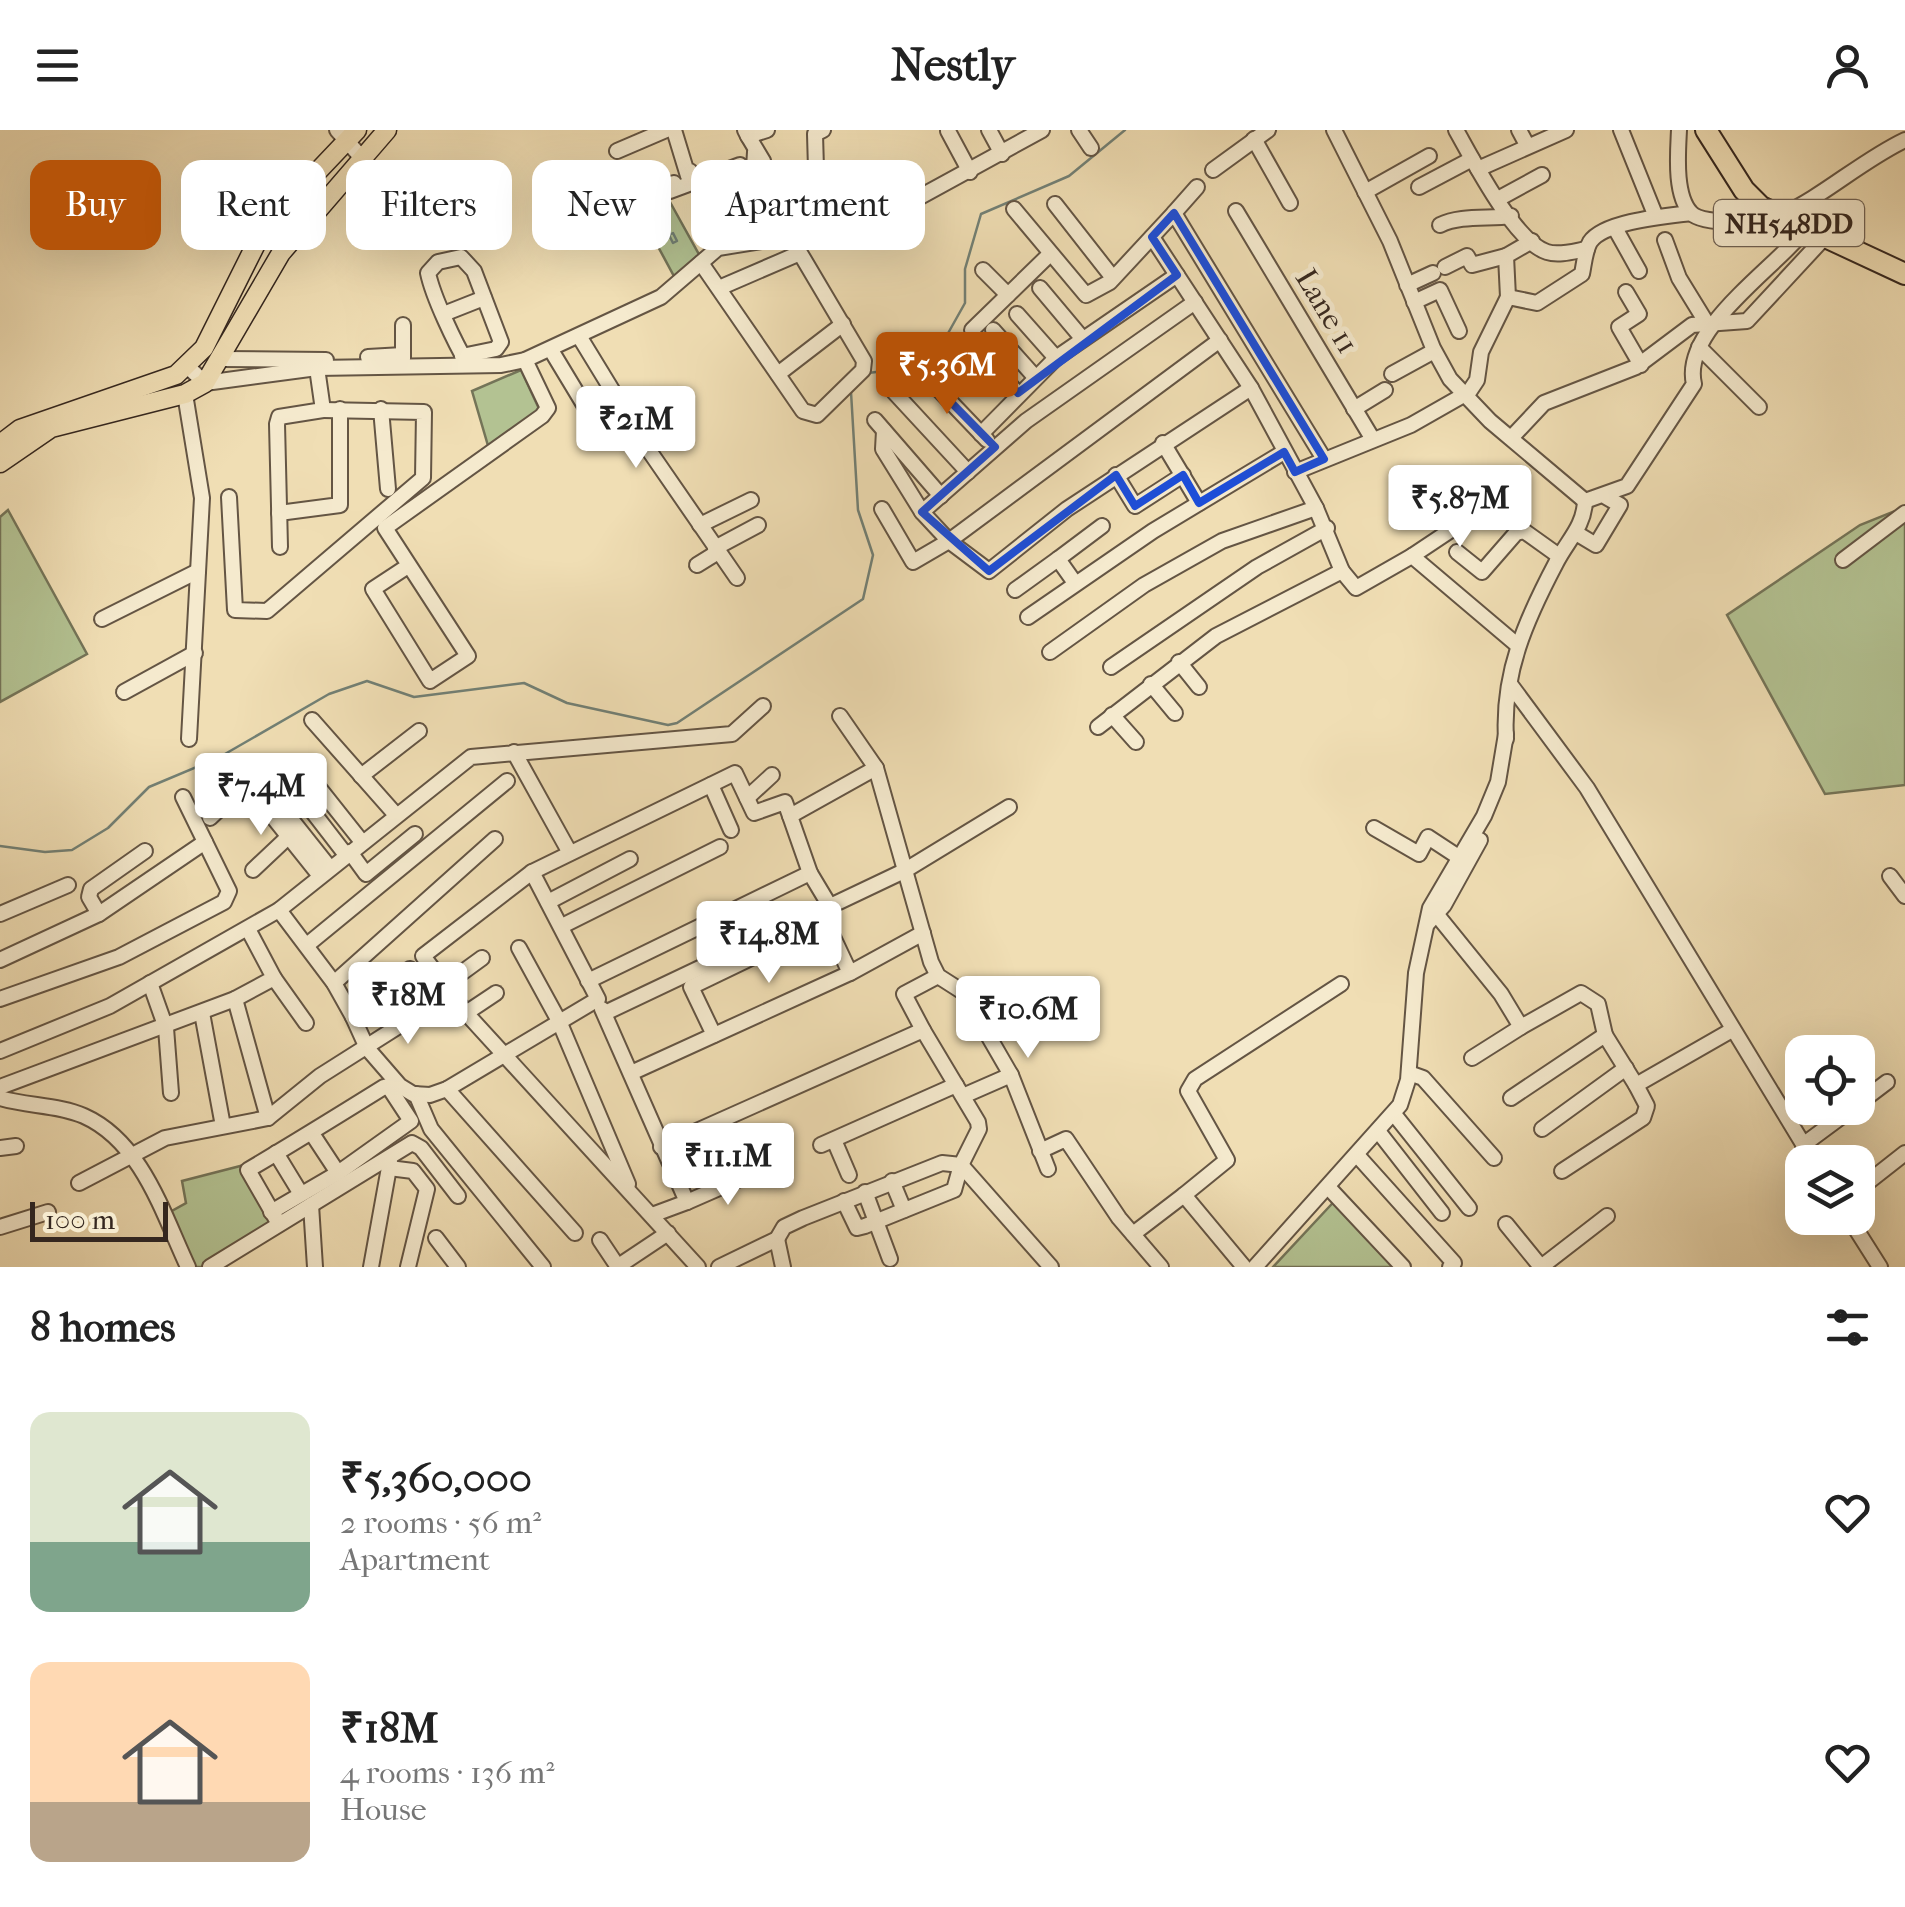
<!DOCTYPE html>
<meta charset="utf-8">
<style>
:root{--surface:#fff;--page:#f6f6f6;--text:#222;--muted:#767676;--accent:#b45309}
body{margin:0;font-family:"IM FELL French Canon",serif;background:var(--page);color:var(--text);height:100vh;display:flex;flex-direction:column;font-size:38px;white-space:nowrap}
*{box-sizing:border-box;margin:0}
p{font-size:32px;color:var(--muted)}
.icon{flex:none;width:55px;height:55px;fill:none;stroke:currentColor;stroke-width:2;stroke-linecap:round;stroke-linejoin:round}
.map{position:relative;height:1137px;overflow:hidden}
.sheet{display:flex;flex-direction:column;background:var(--surface);flex:1}
.sheet>*{flex:none}
.hud{position:absolute;left:30px;top:30px;width:1000px;height:90px;display:flex;gap:20px}
.controls{position:absolute;left:1785px;top:905px;display:grid;gap:20px}
.controls a{display:grid;place-items:center;width:90px;height:90px;border-radius:20px;background:var(--surface);box-shadow:0 10px 40px #0002;font-size:50px}
.scale{position:absolute;left:30px;bottom:25px;width:138px;box-sizing:border-box;padding-left:10px;border:5px solid #35271f;border-top:0;font-size:28px;line-height:35px;white-space:nowrap;color:#35271f;-webkit-text-stroke:8px #f5eace;paint-order:stroke}
.price{position:absolute;translate:-50% -85px;padding:0 22px;border-radius:10px;background:#fff;color:#222;font-size:32px;line-height:65px;filter:drop-shadow(0 2px 5px #0008)}
.price::after{content:'';position:absolute;left:50%;top:60px;width:30px;height:22px;margin-left:-15px;background:inherit;clip-path:polygon(0 0,100% 0,50% 100%)}
.price.active{background:var(--accent);color:#fff}
ul{padding:0;list-style:none}
li{display:flex;align-items:center;gap:30px;height:250px;padding:0 30px}
li span{display:grid;place-items:center;flex:none;width:280px;height:200px;border-radius:20px;color:#555}
li>.icon{margin-inline-start:auto}
span .icon{width:120px;height:120px;fill:#fffc;stroke-width:1}
li b{font-size:42px}
h2{display:flex;justify-content:space-between;align-items:center;height:120px;padding:0 30px;font-size:42px}
.chip{padding:0 35px;border-radius:20px;background:var(--surface);box-shadow:0 10px 40px #0002;font-size:35px;line-height:90px}
.chip.active{background:var(--accent);color:#fff}
header{display:flex;justify-content:space-between;align-items:center;height:130px;padding:0 30px;background:var(--surface);font-size:45px;font-weight:800}
.map>svg:first-child{display:block}
.green{fill:#b3c292;stroke:#747458;stroke-width:2.5}
.lines{fill:none;stroke-linecap:round;stroke-linejoin:round}
.stream{stroke:#728075;stroke-width:2.5}
.minor-casing{stroke:#645544;stroke-width:18}
.major-casing{stroke:#35271f;stroke-width:21}
.highway-casing{stroke:#35271f;stroke-width:24}
.minor{stroke:#f5eace;stroke-width:14}
.major{stroke:#f0deb4;stroke-width:18}
.highway{stroke:#f0deb4;stroke-width:20}
.marked{fill:none;stroke:#1d4ed8;stroke-width:8;stroke-linejoin:round}
.labels{text-anchor:middle;stroke-width:10;stroke-linejoin:round;paint-order:stroke}
.shield{fill:#f5eace;stroke:#6f6254;stroke-width:2.5}
.shield-label{font-size:28px;font-weight:bold;fill:#35271f}
.street-label{font-size:30px;fill:#35271f;stroke:#f5eace}
</style>
<header><svg class="icon" aria-label="menu" viewBox="0 0 24 24"><path d="M4 6h16M4 12h16M4 18h16"/></svg>Nestly<svg class="icon" aria-label="person" viewBox="0 0 24 24"><circle cx="12" cy="8" r="4"/><path d="M4 21q1-7 8-7t8 7"/></svg></header>
<div class="map">
<svg width="1905" height="1137" viewBox="0 0 1905 1137">
<rect width="100%" height="100%" fill="#f0deb4"/>
<filter id="stains"><feTurbulence type="fractalNoise" baseFrequency=".002" numOctaves="4"/><feColorMatrix values="0 0 0 0 .2 0 0 0 0 .09 0 0 0 0 .02 0 0 0 .5 -.17"/></filter>
<radialGradient id="worn" r=".72"><stop offset=".6" stop-color="#630" stop-opacity="0"/><stop offset="1" stop-color="#630" stop-opacity=".3"/></radialGradient>
<g class="green">
<polygon points="670,72 701,128 675,148 642,87"/>
<polygon points="521,240 541,283 489,319 472,261"/>
<polygon points="1905,377 1905,655 1825,664 1727,485 1860,395"/>
<polygon points="8,380 87,524 0,572 0,387"/>
<polygon points="248,1034 279,1094 210,1137 188,1137 161,1087 186,1073 182,1051"/>
<polygon points="1342,1063 1406,1137 1273,1137"/>
</g>
<g class="lines">
<g class="stream">
<polygon points="673,103 677,111 673,113 669,105"/>
<polyline points="868,243 909,238 942,214 965,173 965,139 981,84 1069,46 1125,0"/>
<polyline points="0,716 45,722 72,720 108,698 149,657 218,628 329,564 367,551 414,567 524,553 567,573 668,595 677,593 863,469 873,425 858,380 851,262 857,255"/>
</g>
<g class="minor-casing">
<g id="minor">
<polyline points="337,0 362,28"/>
<polyline points="674,0 688,46 693,48 690,41"/>
<polyline points="745,0 748,6 767,0"/>
<polyline points="823,0 815,4 816,39 837,99"/>
<polyline points="989,0 1002,24"/>
<polyline points="1079,0 1091,18"/>
<polyline points="1334,0 1390,111 1433,218 1450,249 1490,291 1585,371"/>
<path d="M1456,0c17,30 59,112 91,122 12,4 28,-1 40,-3"/>
<polyline points="1519,0 1527,15"/>
<polyline points="1621,0 1656,87"/>
<path d="M1679,0c-1,22 -5,65 12,83 13,13 74,10 89,3 44,-20 81,-55 125,-76"/>
<polyline points="948,1 970,42"/>
<polyline points="748,6 763,31 783,104"/>
<polyline points="1254,9 1290,73"/>
<polyline points="617,21 666,0"/>
<polyline points="755,22 754,38 765,74"/>
<polyline points="1478,39 1566,0"/>
<polyline points="1213,40 1268,0"/>
<polyline points="1419,57 1472,29"/>
<polyline points="670,61 740,35 766,107"/>
<polyline points="1365,62 1429,26"/>
<polyline points="636,69 674,53"/>
<polyline points="1498,69 1542,45"/>
<polyline points="1055,74 1113,148"/>
<polyline points="1014,79 1086,165 1110,152 1174,83 1324,329"/>
<polyline points="1236,81 1372,308"/>
<polyline points="1174,83 1197,57"/>
<path d="M1440,95c20,-10 48,-6 71,-9"/>
<polyline points="1615,98 1639,141"/>
<polyline points="1152,107 1251,258 1316,378"/>
<polyline points="1665,110 1679,148 1706,192"/>
<polyline points="701,133 803,281 817,285 863,240 864,231 800,123 719,158"/>
<polyline points="1445,137 1467,126 1472,135 1506,126"/>
<polyline points="983,140 1008,165"/>
<polyline points="1407,155 1433,143"/>
<polyline points="1040,158 1082,208"/>
<polyline points="1626,162 1639,184 1619,197 1641,235"/>
<polyline points="1508,167 1506,126 1532,111"/>
<polyline points="1414,172 1440,160 1459,201"/>
<polyline points="446,183 484,168"/>
<polyline points="1017,184 1056,228"/>
<polyline points="972,200 1049,125"/>
<polyline points="993,200 1035,247"/>
<polyline points="579,206 648,319 737,448"/>
<polyline points="1220,210 949,411 989,441 1067,379 1251,258"/>
<polyline points="1699,217 1759,277"/>
<polyline points="551,220 586,278"/>
<path d="M462,226l34,-7 5,-7 -27,-71 -13,-14 -23,5 -10,11c5,24 27,70 40,92"/>
<polyline points="368,227 403,225"/>
<polyline points="222,229 326,230"/>
<polyline points="403,229 403,195"/>
<polyline points="186,235 205,253 317,238 501,235 525,230 661,167 718,118 837,99 885,86 1042,0"/>
<polyline points="920,240 987,310"/>
<polyline points="778,244 843,194"/>
<polyline points="1392,244 1434,221"/>
<polyline points="937,258 979,219 1018,264"/>
<polyline points="894,262 968,342"/>
<polyline points="185,264 202,368 189,609"/>
<polyline points="381,279 388,359"/>
<polyline points="1354,279 1385,260"/>
<polyline points="875,290 941,366"/>
<polyline points="884,301 883,319 922,382"/>
<polyline points="981,304 1056,228 1177,145"/>
<polyline points="1512,307 1544,273 1636,237 1692,195 1747,191 1824,108"/>
<polyline points="1163,313 1199,373"/>
<path d="M1295,342l116,-47 58,-33 8,-12 4,-28 27,-55 29,6 45,-29c2,-10 3,-23 8,-32 14,-21 77,-26 101,-29"/>
<polyline points="1116,345 1135,376 1183,345"/>
<polyline points="229,367 235,480 267,481 423,348 424,282 323,280"/>
<path d="M1585,371l42,-15 67,-102c-13,-54 80,-115 111,-154"/>
<polyline points="882,379 913,432 949,411 922,382 1026,291 1195,172"/>
<polyline points="279,383 340,375 340,279"/>
<polyline points="700,395 751,370"/>
<polyline points="1576,403 1596,415 1620,375 1606,367"/>
<polyline points="280,417 277,294 279,287 323,280 317,238"/>
<polyline points="715,418 758,395"/>
<polyline points="1457,422 1482,442 1516,403 1524,401 1559,426"/>
<polyline points="1412,426 1484,378"/>
<polyline points="1843,430 1905,383"/>
<polyline points="697,435 718,422"/>
<polyline points="408,436 373,459 430,551 468,526 385,398 542,286 548,278 525,230"/>
<polyline points="1342,441 1356,458 1412,426 1516,514"/>
<polyline points="1075,453 1058,429 1102,396"/>
<polyline points="1015,460 1058,429"/>
<polyline points="1028,487 1153,401 1284,322"/>
<polyline points="102,489 198,441"/>
<polyline points="1050,522 1144,455 1222,411 1316,378 1342,441 1216,506 1098,597"/>
<polyline points="1179,532 1199,557"/>
<polyline points="1111,537 1257,437 1327,398"/>
<polyline points="1151,554 1175,583"/>
<polyline points="1510,554 1587,658 1814,1032"/>
<polyline points="124,562 195,523"/>
<polyline points="1112,585 1136,612"/>
<polyline points="840,586 876,638 931,832 938,846 963,862 1011,945 963,966"/>
<polyline points="312,590 396,685"/>
<path d="M1506,609c-4,-66 20,-119 50,-176 11,-22 28,-36 29,-62"/>
<polyline points="514,622 570,723"/>
<polyline points="275,633 346,725"/>
<polyline points="300,634 362,712"/>
<polyline points="252,640 330,738"/>
<polyline points="237,642 320,746"/>
<polyline points="361,646 419,601"/>
<polyline points="711,655 731,700"/>
<polyline points="747,668 772,645"/>
<polyline points="210,688 246,654"/>
<polyline points="1374,698 1419,724 1428,707 1460,728"/>
<polyline points="350,722 366,744 415,704"/>
<polyline points="253,740 288,707"/>
<polyline points="810,743 828,773"/>
<polyline points="1890,746 1905,766"/>
<polyline points="548,772 630,729"/>
<polyline points="279,780 334,853 353,887"/>
<polyline points="1433,780 1501,864 1521,897 1581,863 1598,874 1605,905"/>
<polyline points="0,784 68,755"/>
<polyline points="99,784 89,767 91,759 145,721"/>
<polyline points="1428,793 1444,775 1480,710"/>
<polyline points="562,796 720,717"/>
<polyline points="307,815 507,651"/>
<polyline points="519,818 559,891 628,1054"/>
<polyline points="0,830 99,784 205,712"/>
<polyline points="410,839 353,887 367,918 400,956 413,964 430,965 447,959 598,869 532,742"/>
<polyline points="274,848 306,893"/>
<polyline points="588,851 810,743 790,686 876,638"/>
<polyline points="150,853 166,898 171,963"/>
<polyline points="334,853 495,709"/>
<polyline points="445,855 482,828"/>
<polyline points="0,869 119,827 224,772 229,761 183,667"/>
<polyline points="235,869 274,848 248,799"/>
<polyline points="602,879 687,1072 652,1085"/>
<polyline points="202,883 223,996"/>
<polyline points="466,883 496,863"/>
<polyline points="605,883 904,741 1009,677"/>
<polyline points="923,900 904,864 938,846"/>
<polyline points="714,905 691,857 826,792 850,843"/>
<polyline points="0,921 110,876 279,780 471,627 732,604 763,576"/>
<polyline points="1472,928 1521,897"/>
<polyline points="631,943 850,843 923,803"/>
<polyline points="1409,943 1423,948 1494,1028"/>
<polyline points="1011,945 1048,1039"/>
<polyline points="0,957 235,869 268,988"/>
<polyline points="447,959 575,1103"/>
<polyline points="416,964 431,999 543,1137"/>
<path d="M0,968c26,8 60,7 84,18 58,26 79,98 104,151"/>
<polyline points="1511,968 1605,905 1636,955 1732,900"/>
<polyline points="1858,974 1887,952"/>
<polyline points="1394,984 1469,1078"/>
<polyline points="1542,999 1626,938"/>
<polyline points="1378,1001 1442,1083"/>
<polyline points="834,1010 849,1045"/>
<polyline points="821,1015 956,955"/>
<polyline points="1803,1015 1853,978"/>
<polyline points="661,1017 923,900 978,992 979,999 961,1035 942,1033 803,1088 784,1097 777,1109 719,1137"/>
<polyline points="0,1018 16,1016"/>
<polyline points="1040,1021 1066,1009 1119,1088 1161,1137"/>
<polyline points="276,1023 301,1064"/>
<polyline points="1357,1025 1454,1133 1450,1137"/>
<polyline points="961,1035 1051,1137"/>
<polyline points="389,1038 413,1041 427,1059 408,1137"/>
<polyline points="1562,1041 1643,988 1647,976 1636,955"/>
<polyline points="892,1051 904,1080"/>
<polyline points="79,1053 165,1008 268,988 320,946 451,863"/>
<polyline points="1328,1057 1403,1137"/>
<polyline points="1858,1060 1905,1023"/>
<polyline points="865,1062 890,1129"/>
<polyline points="844,1071 857,1098 865,1096 954,1060 961,1035"/>
<polyline points="687,1072 751,1044"/>
<polyline points="311,1075 315,1137"/>
<polyline points="271,1082 338,1043"/>
<polyline points="1849,1088 1880,1137"/>
<path d="M279,1094l-31,-54c46,-27 91,-55 136,-83l4,-1 23,35 -73,52 -27,-41"/>
<polyline points="1506,1094 1541,1137"/>
<polyline points="0,1097 48,1082"/>
<polyline points="1133,1104 1184,1065"/>
<polyline points="436,1108 458,1137"/>
<polyline points="777,1109 783,1137"/>
<polyline points="600,1110 618,1137"/>
<polyline points="210,1137 412,1013 421,1018 458,1066"/>
<polyline points="371,1137 390,1032"/>
<polyline points="617,1137 668,1103"/>
<polyline points="698,1137 466,883 423,826 532,742 735,643 754,683 785,672 790,686"/>
<polyline points="1244,1137 1184,1065 1227,1030 1188,961 1195,949 1341,854"/>
<polyline points="1255,1137 1400,975 1408,950 1416,843 1430,778 1484,686 1498,652 1506,604"/>
<polyline points="1541,1137 1607,1086"/>
</g>
</g>
<g class="major-casing">
<g id="major">
<polyline points="0,314 20,299 176,245 204,218 264,98 357,0"/>
<polyline points="0,333 51,298 185,264 205,253 281,123 387,0"/>
</g>
</g>
<g class="highway-casing">
<polyline id="highway" points="1706,0 1744,60 1761,77 1905,144"/>
</g>
<use href="#minor" class="minor"/>
<use href="#major" class="major"/>
<use href="#highway" class="highway"/>
</g>
<path class="marked" d="M1174,83l150,246 -29,13 -11,-20 -85,51 -16,-28 -48,31 -19,-31 -127,96 -67,-59 73,-65 -58,-59 42,-39 39,44 159,-118 -25,-38z"/>
<g class="labels">
<rect class="shield" x="1714" y="70" width="150" height="46" rx="8"/>
<g class="shield-label">
<text x="1789" y="103">NH548DD</text>
</g>
<g class="street-label">
<text transform="translate(1327 181) rotate(59)" y="10">Lane 11</text>
</g>
</g>
<rect width="100%" height="100%" filter="url(#stains)"/>
<rect width="100%" height="100%" fill="url(#worn)"/>
</svg>
<div class="controls">
<a><svg class="icon" aria-label="locate" viewBox="0 0 24 24"><circle cx="12" cy="12" r="6"/><path d="M12 2v4M12 18v4M2 12h4M18 12h4"/></svg></a>
<a><svg class="icon" aria-label="layers" viewBox="0 0 24 24"><path d="M12 4l9 5-9 5-9-5zM3 14l9 5 9-5"/></svg></a>
</div>
<div class="scale">100 m</div>
<b class="price active" style="left:947px;top:287px">₹5.36M</b>
<b class="price" style="left:636px;top:341px">₹21M</b>
<b class="price" style="left:1460px;top:420px">₹5.87M</b>
<b class="price" style="left:261px;top:708px">₹7.4M</b>
<b class="price" style="left:769px;top:856px">₹14.8M</b>
<b class="price" style="left:408px;top:917px">₹18M</b>
<b class="price" style="left:1028px;top:931px">₹10.6M</b>
<b class="price" style="left:728px;top:1078px">₹11.1M</b>
<div class="hud">
<a class="chip active">Buy</a>
<a class="chip">Rent</a>
<a class="chip">Filters</a>
<a class="chip">New</a>
<a class="chip">Apartment</a>
</div>
</div>
<section class="sheet">
<h2>8 homes<svg class="icon" aria-label="filters" viewBox="0 0 24 24"><path d="M4 7h16M4 17h16"/><circle cx="9" cy="7" r="2"/><circle cx="15" cy="17" r="2"/></svg></h2>
<ul>
<li><span style="background:linear-gradient(#dfe7d0 65%,#7fa58c 0)"><svg class="icon" aria-label="home" viewBox="0 0 24 24"><path d="M3 11l9-7 9 7M6 9v11h12V9"/></svg></span><div><b>₹5,360,000</b><p>2 rooms · 56 m²</p><p>Apartment</p></div><svg class="icon" aria-label="heart" viewBox="0 0 24 24"><path d="M12 20l-8-8c-3-5 5-10 8-4 3-6 11-1 8 4z"/></svg></li>
<li><span style="background:linear-gradient(#ffd9b3 70%,#b9a48a 0)"><svg class="icon" aria-label="home" viewBox="0 0 24 24"><path d="M3 11l9-7 9 7M6 9v11h12V9"/></svg></span><div><b>₹18M</b><p>4 rooms · 136 m²</p><p>House</p></div><svg class="icon" aria-label="heart" viewBox="0 0 24 24"><path d="M12 20l-8-8c-3-5 5-10 8-4 3-6 11-1 8 4z"/></svg></li>
</ul>
</section>
